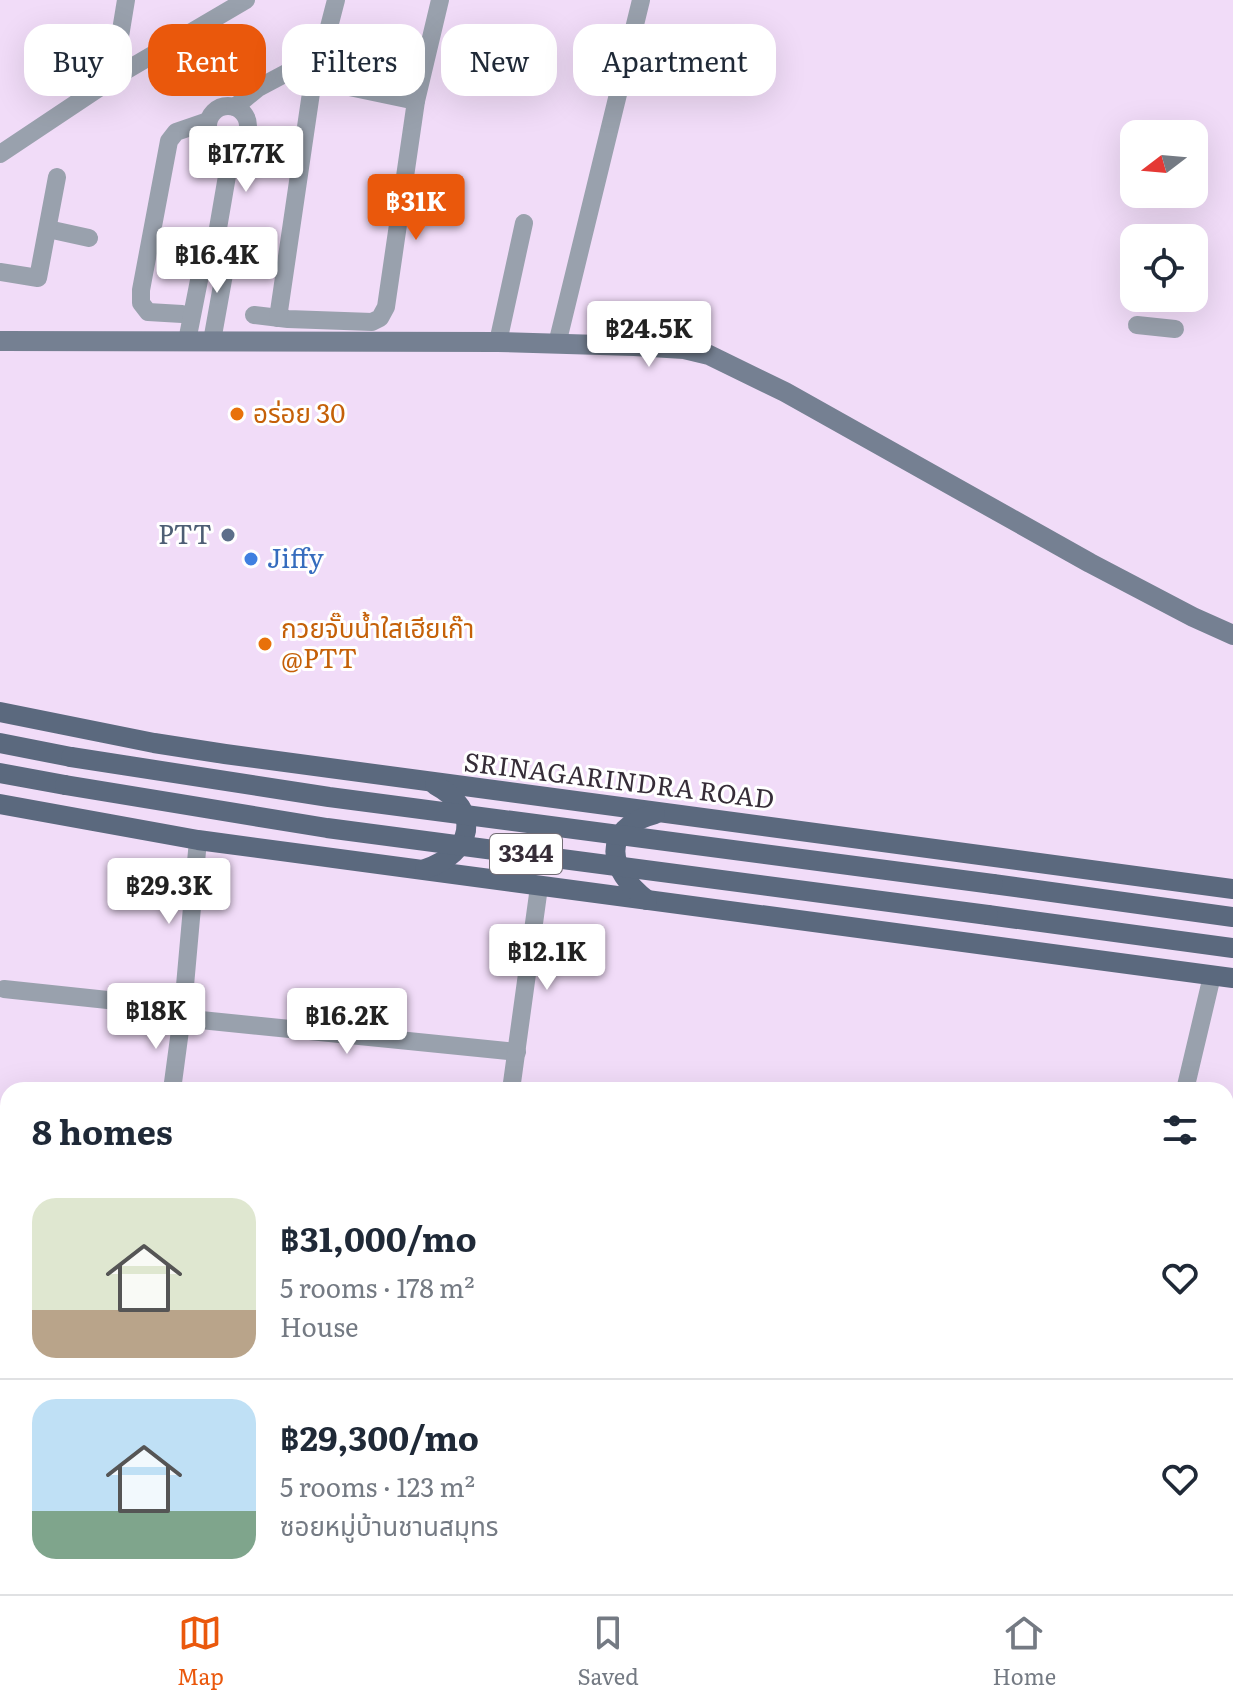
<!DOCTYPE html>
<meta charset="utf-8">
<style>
:root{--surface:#fff;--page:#f2f2f3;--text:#1f2937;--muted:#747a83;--line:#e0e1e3;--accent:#ea580c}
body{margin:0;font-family:Literata,"Noto Sans Thai",serif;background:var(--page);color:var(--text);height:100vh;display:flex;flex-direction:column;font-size:30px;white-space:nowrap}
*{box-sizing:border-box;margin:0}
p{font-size:26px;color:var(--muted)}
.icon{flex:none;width:44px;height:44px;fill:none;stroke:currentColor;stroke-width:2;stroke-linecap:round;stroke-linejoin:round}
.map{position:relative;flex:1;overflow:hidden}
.panel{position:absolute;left:0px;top:1082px;width:1234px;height:512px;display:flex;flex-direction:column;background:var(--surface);border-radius:24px 24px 0 0;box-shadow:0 8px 32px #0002}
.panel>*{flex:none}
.guide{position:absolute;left:24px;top:24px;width:800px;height:72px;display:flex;gap:16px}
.needle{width:52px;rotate:254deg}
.tools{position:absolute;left:1120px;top:120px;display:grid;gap:16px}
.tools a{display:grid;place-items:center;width:88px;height:88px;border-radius:16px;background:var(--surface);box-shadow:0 8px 32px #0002;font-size:40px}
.price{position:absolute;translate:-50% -68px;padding:0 18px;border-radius:8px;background:#fff;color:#222;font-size:26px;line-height:52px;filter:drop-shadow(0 2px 4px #0008)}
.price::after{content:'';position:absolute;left:50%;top:48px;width:24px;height:18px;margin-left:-12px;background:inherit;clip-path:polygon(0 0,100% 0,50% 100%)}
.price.current{background:var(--accent);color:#fff}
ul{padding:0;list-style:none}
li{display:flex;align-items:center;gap:24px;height:200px;padding:0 32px}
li+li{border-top:2px solid var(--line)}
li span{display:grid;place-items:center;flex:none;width:224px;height:160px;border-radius:24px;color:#555}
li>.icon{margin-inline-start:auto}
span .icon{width:96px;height:96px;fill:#fffc;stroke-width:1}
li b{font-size:34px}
h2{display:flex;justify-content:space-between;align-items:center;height:96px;padding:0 32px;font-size:34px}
.tag{padding:0 28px;border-radius:24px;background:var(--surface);box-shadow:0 8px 32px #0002;font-size:28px;line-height:72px}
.tag.current{background:var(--accent);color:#fff}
.tab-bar{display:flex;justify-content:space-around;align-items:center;height:112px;border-top:2px solid var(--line);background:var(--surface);font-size:22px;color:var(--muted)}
.tab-bar a{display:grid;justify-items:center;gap:4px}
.tab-bar .current{color:var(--accent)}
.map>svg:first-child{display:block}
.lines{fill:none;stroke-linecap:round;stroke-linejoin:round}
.street{stroke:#99a1ad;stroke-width:18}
.secondary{stroke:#758092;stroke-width:20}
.primary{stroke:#5b697e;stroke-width:20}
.primary-bridge{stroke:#5b697e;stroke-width:20}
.food-dot{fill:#e8710a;stroke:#fff;stroke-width:3}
.service-dot{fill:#5c6f8a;stroke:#fff;stroke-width:3}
.shop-dot{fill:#3f7fe0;stroke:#fff;stroke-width:3}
.labels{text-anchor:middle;stroke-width:6;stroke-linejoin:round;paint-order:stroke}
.shield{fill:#fff;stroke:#726c74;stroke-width:2}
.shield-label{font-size:24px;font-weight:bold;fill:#362d38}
.food-label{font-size:26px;fill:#c56008;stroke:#fff;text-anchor:start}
.service-label{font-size:26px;fill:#4e5e75;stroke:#fff;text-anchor:end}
.shop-label{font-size:26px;fill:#366cbe;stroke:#fff;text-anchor:start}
.street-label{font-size:26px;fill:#362d38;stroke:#fff}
</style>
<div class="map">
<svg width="1233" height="1594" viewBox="0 0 1233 1594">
<rect width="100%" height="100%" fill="#f1dcf8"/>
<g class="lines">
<g class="street">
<polyline points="315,76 335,84 416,101"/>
<polyline points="113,79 126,0"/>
<circle cx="228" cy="126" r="20"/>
<polyline points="235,107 258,88 322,54 336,0"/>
<polyline points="0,154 120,74 246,0"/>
<polyline points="48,229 89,238"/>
<polyline points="0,272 38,278 57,177"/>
<polyline points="182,314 148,312 141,303 141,290 169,141 176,132 208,121"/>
<polyline points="254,315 288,319 372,322 380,318 386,307 416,101 440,0"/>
<polyline points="278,318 312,86 322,54"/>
<polyline points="1137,325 1175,329"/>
<polyline points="187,341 205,250 217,234 232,147"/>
<polyline points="212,341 228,252 217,234"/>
<polyline points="498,342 524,223"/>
<polyline points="557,344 641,0"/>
<polyline points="4,989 183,1008"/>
<polyline points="181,1018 517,1052"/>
<polyline points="172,1090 183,1008 198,840"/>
<polyline points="511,1090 539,887"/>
<polyline points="1185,1090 1212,976"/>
<polyline points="1226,1396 1233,1381"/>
<polyline points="0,1487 8,1488"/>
<polyline points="427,1586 438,1594"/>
<polyline points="792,1586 805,1594"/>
<polyline points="1226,1586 1233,1587"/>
<polyline points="111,1594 112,1586"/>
<polyline points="499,1594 505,1586"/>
<polyline points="1143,1594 1145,1586"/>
</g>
<polyline class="secondary" points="0,341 498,342 634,346 684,349 709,355 785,392 1090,563 1193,617 1233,635"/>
<g class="primary">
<polyline points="0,712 154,743 225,754 1233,889"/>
<polyline points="0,743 71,757"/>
<polyline points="0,773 65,785"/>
<polyline points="0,804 198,840 1233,978"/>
<path d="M425,869c48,-16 58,-58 10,-84"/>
<polyline points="993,884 1233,917"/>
<path d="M647,900c-39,-30 -48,-71 8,-86"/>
<polyline points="988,915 1233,948"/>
</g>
<g class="primary-bridge">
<polyline points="71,757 329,797 993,884"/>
<polyline points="65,785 327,828 988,915"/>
</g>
</g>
<g class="food-dot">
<circle cx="237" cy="414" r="8"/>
<circle cx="265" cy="644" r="8"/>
</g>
<circle class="service-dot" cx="228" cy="535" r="8"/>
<circle class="shop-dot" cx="251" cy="559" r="8"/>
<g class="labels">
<rect class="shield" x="490" y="834" width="72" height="40" rx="6"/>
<g class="shield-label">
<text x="526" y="862">3344</text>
</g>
<g class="food-label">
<text x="253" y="423">อร่อย 30</text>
<text x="281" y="638">กวยจั๊บน้ำใสเฮียเก๊า<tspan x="281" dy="30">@PTT</tspan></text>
</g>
<g class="service-label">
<text x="212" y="544">PTT</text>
</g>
<g class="shop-label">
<text x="267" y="568">Jiffy</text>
</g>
<g class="street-label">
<text transform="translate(619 781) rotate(7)" y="9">SRINAGARINDRA ROAD</text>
</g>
</g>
</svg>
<div class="tools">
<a><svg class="needle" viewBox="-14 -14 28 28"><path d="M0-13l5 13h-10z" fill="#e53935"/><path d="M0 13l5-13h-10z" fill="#747a83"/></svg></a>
<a><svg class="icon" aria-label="locate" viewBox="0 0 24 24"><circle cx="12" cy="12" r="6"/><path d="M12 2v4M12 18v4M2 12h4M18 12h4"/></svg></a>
</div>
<b class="price" style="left:246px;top:194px">฿17.7K</b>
<b class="price current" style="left:416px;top:242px">฿31K</b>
<b class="price" style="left:217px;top:295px">฿16.4K</b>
<b class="price" style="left:649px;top:369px">฿24.5K</b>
<b class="price" style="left:169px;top:926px">฿29.3K</b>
<b class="price" style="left:547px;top:992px">฿12.1K</b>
<b class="price" style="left:156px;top:1051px">฿18K</b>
<b class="price" style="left:347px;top:1056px">฿16.2K</b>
<div class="guide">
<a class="tag">Buy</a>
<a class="tag current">Rent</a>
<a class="tag">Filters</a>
<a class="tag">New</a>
<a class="tag">Apartment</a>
</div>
<section class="panel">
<h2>8 homes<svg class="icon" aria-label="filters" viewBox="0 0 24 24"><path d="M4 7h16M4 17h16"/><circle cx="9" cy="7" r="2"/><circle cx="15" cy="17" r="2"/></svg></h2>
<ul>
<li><span style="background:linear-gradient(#dfe7d0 70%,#b9a48a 0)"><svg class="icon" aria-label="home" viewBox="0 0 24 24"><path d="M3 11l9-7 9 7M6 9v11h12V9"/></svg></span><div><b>฿31,000/mo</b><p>5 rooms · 178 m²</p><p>House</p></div><svg class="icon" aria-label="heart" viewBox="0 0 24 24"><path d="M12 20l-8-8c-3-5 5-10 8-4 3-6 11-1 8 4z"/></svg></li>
<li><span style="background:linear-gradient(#bfe0f5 70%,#7fa58c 0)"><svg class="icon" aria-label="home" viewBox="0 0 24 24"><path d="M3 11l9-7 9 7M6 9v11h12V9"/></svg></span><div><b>฿29,300/mo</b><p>5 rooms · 123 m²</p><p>ซอยหมู่บ้านชานสมุทร</p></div><svg class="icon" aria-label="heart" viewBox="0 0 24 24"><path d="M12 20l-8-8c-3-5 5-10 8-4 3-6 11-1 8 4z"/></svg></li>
</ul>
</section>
</div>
<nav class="tab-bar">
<a class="current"><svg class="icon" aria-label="map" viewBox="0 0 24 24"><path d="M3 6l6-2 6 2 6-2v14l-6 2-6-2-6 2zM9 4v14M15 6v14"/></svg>Map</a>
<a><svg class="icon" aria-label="saved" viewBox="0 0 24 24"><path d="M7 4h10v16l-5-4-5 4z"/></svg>Saved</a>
<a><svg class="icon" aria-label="home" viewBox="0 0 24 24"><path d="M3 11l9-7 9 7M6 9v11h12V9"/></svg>Home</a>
</nav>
